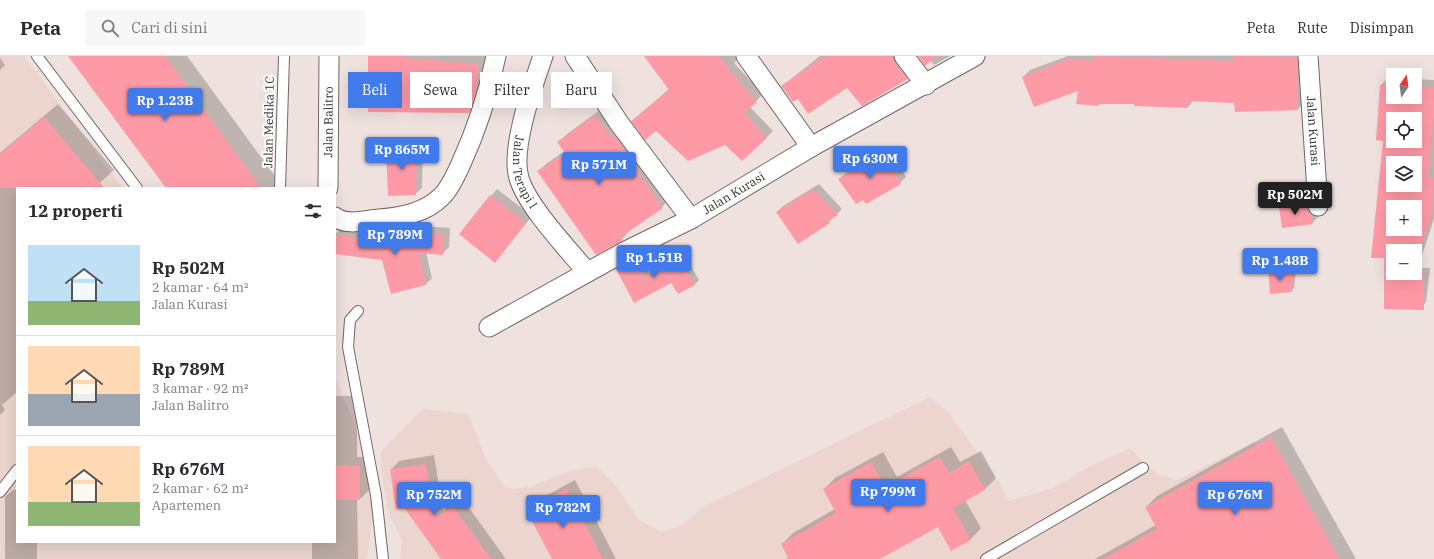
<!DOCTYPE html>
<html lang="id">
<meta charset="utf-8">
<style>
:root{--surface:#fff;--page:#f7f7f7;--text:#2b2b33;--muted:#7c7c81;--line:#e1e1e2;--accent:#417aea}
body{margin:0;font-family:"IBM Plex Serif",serif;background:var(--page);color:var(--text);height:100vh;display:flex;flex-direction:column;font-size:15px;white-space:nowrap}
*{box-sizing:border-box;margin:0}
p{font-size:13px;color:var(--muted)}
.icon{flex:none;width:22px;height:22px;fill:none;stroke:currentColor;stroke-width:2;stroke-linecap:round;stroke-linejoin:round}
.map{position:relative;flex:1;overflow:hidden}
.details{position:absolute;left:16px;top:131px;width:320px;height:356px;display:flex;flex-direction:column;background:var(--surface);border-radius:0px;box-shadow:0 4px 16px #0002}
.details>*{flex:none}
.hud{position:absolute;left:348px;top:16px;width:380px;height:36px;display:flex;gap:8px}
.needle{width:26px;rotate:13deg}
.fabs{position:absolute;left:1386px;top:12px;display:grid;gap:8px}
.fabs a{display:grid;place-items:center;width:36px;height:36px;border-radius:0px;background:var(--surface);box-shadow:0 4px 16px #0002;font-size:20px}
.price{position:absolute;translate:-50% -34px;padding:0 9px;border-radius:4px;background:var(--accent);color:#fff;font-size:13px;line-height:26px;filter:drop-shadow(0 1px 2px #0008)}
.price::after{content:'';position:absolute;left:50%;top:24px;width:12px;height:9px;margin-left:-6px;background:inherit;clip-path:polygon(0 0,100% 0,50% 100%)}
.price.current{background:#222;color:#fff}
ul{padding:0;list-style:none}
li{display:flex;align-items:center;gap:12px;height:100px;padding:0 12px}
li+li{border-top:1px solid var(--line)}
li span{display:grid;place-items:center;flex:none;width:112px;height:80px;border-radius:0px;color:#555}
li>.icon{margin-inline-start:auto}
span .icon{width:48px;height:48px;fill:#fffc;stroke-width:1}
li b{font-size:17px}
h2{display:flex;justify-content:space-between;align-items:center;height:48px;padding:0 12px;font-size:17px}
.chip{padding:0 14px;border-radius:0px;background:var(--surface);box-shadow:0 4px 16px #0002;font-size:14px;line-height:36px}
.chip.current{background:var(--accent);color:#fff}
header{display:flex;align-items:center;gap:24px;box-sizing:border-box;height:56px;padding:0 20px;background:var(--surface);border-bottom:1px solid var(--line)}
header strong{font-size:19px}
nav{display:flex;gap:22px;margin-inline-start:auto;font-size:14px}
.search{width:280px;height:36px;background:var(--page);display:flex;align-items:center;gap:10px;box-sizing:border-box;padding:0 14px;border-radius:0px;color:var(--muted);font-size:15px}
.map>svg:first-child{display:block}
.built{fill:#ebd5ce}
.shadow{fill:#0003;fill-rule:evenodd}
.building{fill:#fe9aa6;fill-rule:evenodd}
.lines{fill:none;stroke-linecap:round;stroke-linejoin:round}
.service-casing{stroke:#736763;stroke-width:12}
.minor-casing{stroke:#736763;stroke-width:21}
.service{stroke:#fff;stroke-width:10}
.minor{stroke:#fff;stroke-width:19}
.labels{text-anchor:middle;stroke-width:4;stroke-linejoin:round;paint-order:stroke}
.street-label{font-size:12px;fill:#332e2c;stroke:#fff}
</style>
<header>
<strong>Peta</strong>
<div class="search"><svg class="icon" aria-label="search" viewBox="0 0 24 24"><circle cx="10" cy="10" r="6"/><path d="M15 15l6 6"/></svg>Cari di sini</div>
<nav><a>Peta</a><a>Rute</a><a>Disimpan</a></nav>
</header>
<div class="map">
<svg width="1434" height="503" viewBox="0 0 1434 503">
<rect width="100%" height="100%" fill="#efe1dd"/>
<g class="built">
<polygon points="0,0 24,0 122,132 17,132 17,486 335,486 335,320 360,383 374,448 367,503 0,503"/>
<polygon points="930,341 947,355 999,426 1008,445 1053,432 1094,408 1130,393 1158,419 1177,424 1254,386 1335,503 400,503 402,484 388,456 381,413 381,395 423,353 468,358 487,405 505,431 513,433 533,430 572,414 597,411 616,430 639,464 661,476 681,470 703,451"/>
</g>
<g class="shadow">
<polygon points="69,0 187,0 280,127 275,132 167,132"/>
<polygon points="368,0 485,0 483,29 476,49 469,56"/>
<polygon points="649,0 741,0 734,7 763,38 750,51 773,75 766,82 725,88 632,65 669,33"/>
<polygon points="820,0 903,0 914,16 901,27 862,49 847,30 798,41 782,30"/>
<polygon points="918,0 950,0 934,9 930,4"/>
<polygon points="1068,0 1304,0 1305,46 1298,53 1236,55 1235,46 1194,44 1188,51 1135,47 1100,47 1098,49 1079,33 1023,21 1030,14"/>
<polygon points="0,2 5,9 0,14"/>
<path d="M1388,22l5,1v18h22v-18l19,1v138l-16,50h12l-4,34 -7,7 -34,-1 -1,-168 -3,-55zM1393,63h22v22h-22zM1393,107h22v22h-22zM1393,151h22v22h-22zM1393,195h22v22h-22z"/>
<polygon points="58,48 114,114 94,132 17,132 17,336 2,349 5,354 0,359 0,97"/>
<polygon points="604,51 670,143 662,151 630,174 622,183 539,115 547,107 565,95 559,86 567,78"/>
<polygon points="423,85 422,132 415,138 387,93 393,87"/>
<polygon points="888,92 906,121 900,127 864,143 839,123 845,118"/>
<polygon points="819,128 842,153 829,166 798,187 777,156 783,150"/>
<polygon points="497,133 532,160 495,205 491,140"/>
<polygon points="1313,141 1319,160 1312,167 1280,152 1286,145"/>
<polygon points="410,169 450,172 449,191 442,198 426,197 432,222 426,228 383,203 335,197 335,178 341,173 403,179 403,175"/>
<polygon points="684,198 699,224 694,229 672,226 635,245 617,213 622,208 639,199 649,217"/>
<polygon points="1272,211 1296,214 1294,232 1291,235 1269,214"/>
<polygon points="335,340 357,340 357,401 369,401 369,434 360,443 357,443 358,503 312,503 312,486 335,486"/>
<polygon points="1282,371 1356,503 1095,503 1156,469 1146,451 1157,440"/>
<polygon points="951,391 960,406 981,395 996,422 985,433 965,444 981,472 970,484 938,470 878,503 786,503 789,501 782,488 793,477 835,453 824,433 835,422 883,396 897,421"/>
<polygon points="434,399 443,455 462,442 506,503 442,503 391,414 399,405"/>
<polygon points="575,424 616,503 553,503 527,454 536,445"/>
<polygon points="13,434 17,434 17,486 37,486 37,503 5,503 5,441"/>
</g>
<g class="building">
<polygon points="68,0 165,0 261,132 166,132"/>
<polygon points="368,0 407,0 406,2 478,8 476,37 469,57 368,56"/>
<polygon points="644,0 718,0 757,46 744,57 767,82 742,105 725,89 688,105 656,75 645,84 631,65 669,34"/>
<polygon points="824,0 893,0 895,7 908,23 862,50 847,32 808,58 798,43 793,46 781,30"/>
<polygon points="918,0 937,0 925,10"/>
<polygon points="1093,0 1234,5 1234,0 1297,1 1298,54 1235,56 1234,47 1188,45 1188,52 1134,50 1134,48 1099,48 1099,50 1076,48 1078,35 1034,51 1022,21 1069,3 1093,5"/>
<path d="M1380,29h13v12h22v-11l19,1v26l-6,64 6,1 -3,38 -16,49v-14h-22v22l31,1v36l-40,-1v-51h-13l12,-117 -7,-1zM1393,63h22v22h-22zM1393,107h22v22h-22zM1393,151h22v22h-22z"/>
<polygon points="595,59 611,81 614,79 628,98 626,100 663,152 621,181 623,184 596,199 537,115 565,97 557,86"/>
<polygon points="44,61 104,132 0,132 0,98"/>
<polygon points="417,91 416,139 388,140 386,93"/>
<polygon points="882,97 901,128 866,148 863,144 856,148 838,123"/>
<polygon points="813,133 838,159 828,165 830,167 798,188 776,156"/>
<polygon points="490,139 526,167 495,207 459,178"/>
<polygon points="1307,147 1313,168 1282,172 1279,151"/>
<polygon points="402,175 444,178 443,199 418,197 426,229 391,238 382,204 335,198 335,179 402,186"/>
<polygon points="679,202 695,229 678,238 671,227 634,247 616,213 634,203 644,221"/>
<polygon points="1268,214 1293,217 1292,236 1270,238"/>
<polygon points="1271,381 1339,503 1103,503 1157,473 1145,451"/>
<polygon points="940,401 949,417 969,405 985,434 953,452 971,484 951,495 938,471 880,503 789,503 781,488 836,457 823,433 871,406 885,431"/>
<polygon points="426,408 435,462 453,450 491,503 441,503 405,453 396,454 390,413"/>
<rect x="335" y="410" width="25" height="34"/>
<polygon points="566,433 603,503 552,503 526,454"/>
</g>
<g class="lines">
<g class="service-casing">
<g id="service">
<polyline points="37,0 137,132"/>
<polyline points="280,132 284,0"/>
<polyline points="358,255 350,264 348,291 376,439 383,503"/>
<polyline points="0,436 17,414"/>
<polyline points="986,503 1143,412"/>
</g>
</g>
<g class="minor-casing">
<g id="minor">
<path id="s1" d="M543,0c-10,29 -33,93 -24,122 8,28 49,71 68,94"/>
<polyline points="575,0 619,67 691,163"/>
<polyline points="746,0 811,91"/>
<polyline points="904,0 926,29"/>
<path id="s2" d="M1308,0l10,150"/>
<path id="s3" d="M328,132l1,-132"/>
<path d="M335,161c12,9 31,3 44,2 22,-2 46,-6 62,-22 9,-8 14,-21 19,-31 17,-37 28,-70 36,-110"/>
<path id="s4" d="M489,271l135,-75 67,-33 120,-72 164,-91"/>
</g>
</g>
<use href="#service" class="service"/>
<use href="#minor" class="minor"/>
</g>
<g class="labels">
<g class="street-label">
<text transform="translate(269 66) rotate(-89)" y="4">Jalan Medika 1C</text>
<text dy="4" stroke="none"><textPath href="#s3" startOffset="66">Jalan Balitro</textPath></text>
<text dy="4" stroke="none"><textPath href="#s2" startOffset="75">Jalan Kurasi</textPath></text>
<text dy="4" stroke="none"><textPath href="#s1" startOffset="121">Jalan Terapi I</textPath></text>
<text dy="4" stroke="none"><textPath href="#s4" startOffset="279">Jalan Kurasi</textPath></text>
</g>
</g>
</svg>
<div class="fabs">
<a><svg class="needle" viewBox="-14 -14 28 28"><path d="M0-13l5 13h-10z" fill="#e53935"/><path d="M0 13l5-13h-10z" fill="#7c7c81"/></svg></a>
<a><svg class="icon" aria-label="locate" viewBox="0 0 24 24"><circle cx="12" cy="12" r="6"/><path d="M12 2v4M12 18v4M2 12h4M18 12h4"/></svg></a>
<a><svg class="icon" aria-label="layers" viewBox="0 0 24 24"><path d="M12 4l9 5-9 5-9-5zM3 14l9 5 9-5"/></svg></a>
<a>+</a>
<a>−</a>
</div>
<b class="price" style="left:165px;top:66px">Rp 1.23B</b>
<b class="price" style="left:402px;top:115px">Rp 865M</b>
<b class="price" style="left:870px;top:124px">Rp 630M</b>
<b class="price" style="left:599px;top:130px">Rp 571M</b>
<b class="price current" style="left:1295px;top:160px">Rp 502M</b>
<b class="price" style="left:395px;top:200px">Rp 789M</b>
<b class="price" style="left:654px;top:223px">Rp 1.51B</b>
<b class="price" style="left:1280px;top:226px">Rp 1.48B</b>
<b class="price" style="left:888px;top:457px">Rp 799M</b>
<b class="price" style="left:434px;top:460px">Rp 752M</b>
<b class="price" style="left:1235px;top:460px">Rp 676M</b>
<b class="price" style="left:563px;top:473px">Rp 782M</b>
<div class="hud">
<a class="chip current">Beli</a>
<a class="chip">Sewa</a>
<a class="chip">Filter</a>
<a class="chip">Baru</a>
</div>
<section class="details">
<h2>12 properti<svg class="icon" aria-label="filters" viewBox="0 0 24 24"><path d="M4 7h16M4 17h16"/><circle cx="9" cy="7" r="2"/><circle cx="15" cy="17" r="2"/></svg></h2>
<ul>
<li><span style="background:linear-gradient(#bfe0f5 70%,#8fb573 0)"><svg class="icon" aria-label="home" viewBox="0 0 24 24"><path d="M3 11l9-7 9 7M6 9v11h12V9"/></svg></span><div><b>Rp 502M</b><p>2 kamar · 64 m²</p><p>Jalan Kurasi</p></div></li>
<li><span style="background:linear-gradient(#ffd9b3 60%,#9aa5b1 0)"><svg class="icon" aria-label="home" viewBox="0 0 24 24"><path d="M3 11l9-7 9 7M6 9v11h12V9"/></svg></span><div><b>Rp 789M</b><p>3 kamar · 92 m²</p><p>Jalan Balitro</p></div></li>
<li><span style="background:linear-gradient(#ffd9b3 70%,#8fb573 0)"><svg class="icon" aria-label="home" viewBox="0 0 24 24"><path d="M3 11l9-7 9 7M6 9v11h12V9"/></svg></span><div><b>Rp 676M</b><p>2 kamar · 62 m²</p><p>Apartemen</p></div></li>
</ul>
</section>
</div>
